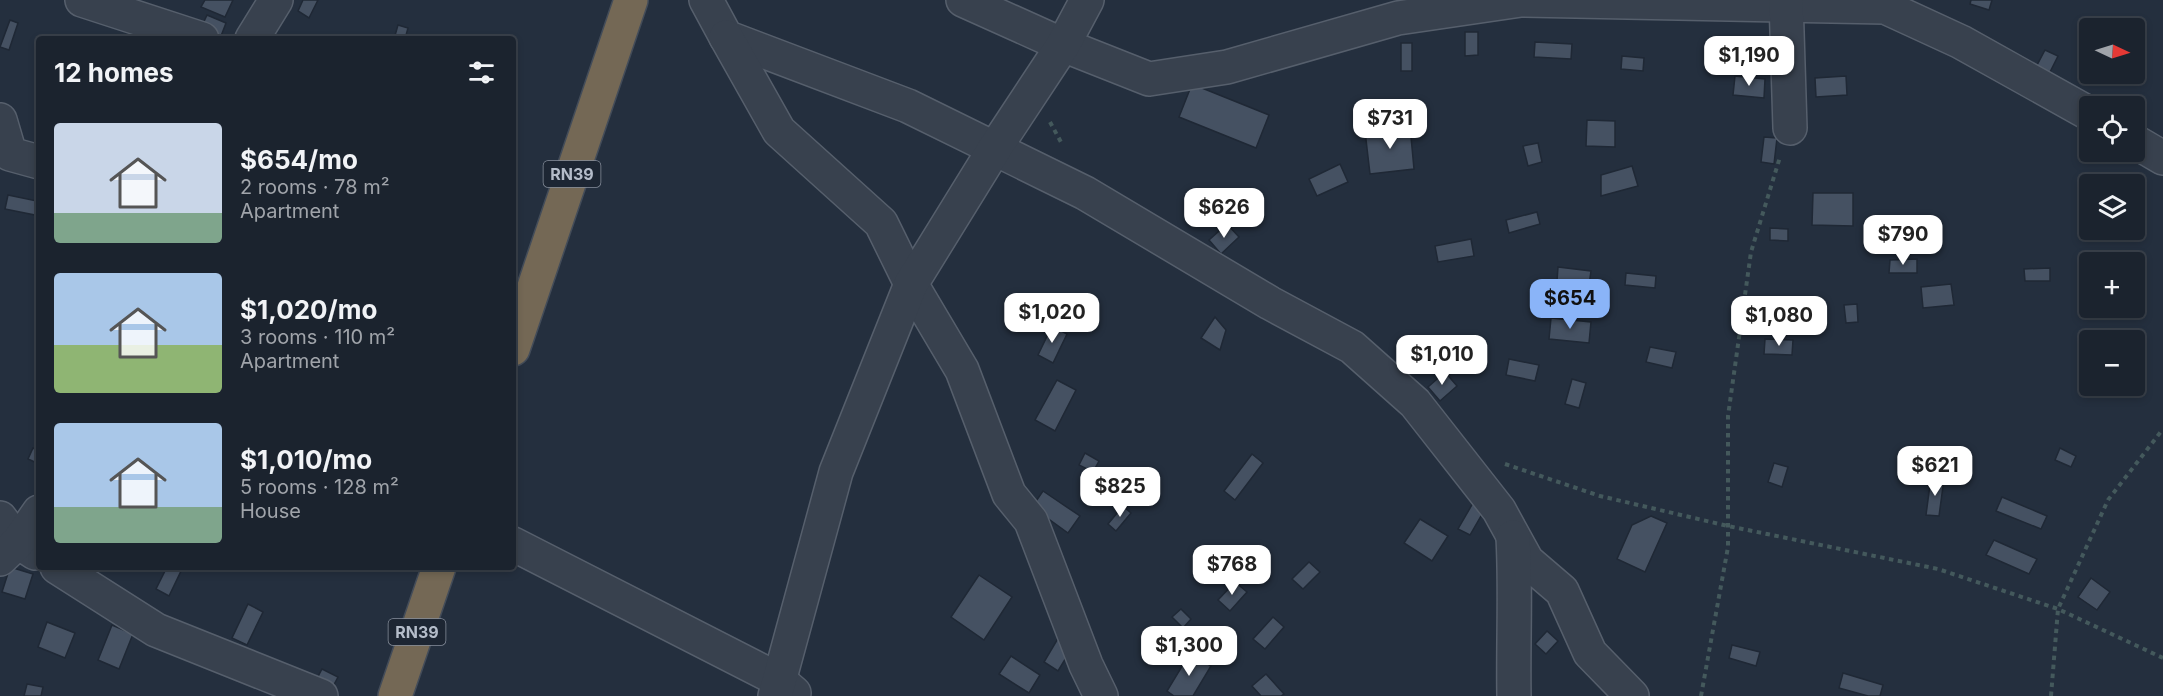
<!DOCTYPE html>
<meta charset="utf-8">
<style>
:root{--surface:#1b232e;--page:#242b36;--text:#f1f3f6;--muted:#a0a4aa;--line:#39404a;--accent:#8ab4f8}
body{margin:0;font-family:Inter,sans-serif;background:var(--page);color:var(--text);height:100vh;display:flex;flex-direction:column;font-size:22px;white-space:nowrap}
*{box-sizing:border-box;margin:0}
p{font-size:20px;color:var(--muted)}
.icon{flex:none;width:33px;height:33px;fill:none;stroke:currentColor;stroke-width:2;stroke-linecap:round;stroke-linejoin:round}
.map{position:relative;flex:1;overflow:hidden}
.details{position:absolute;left:36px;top:36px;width:480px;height:534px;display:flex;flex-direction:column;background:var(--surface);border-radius:6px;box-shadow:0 3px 9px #0003,0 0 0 2px var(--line)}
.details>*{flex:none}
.needle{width:39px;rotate:94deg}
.buttons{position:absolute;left:2079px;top:18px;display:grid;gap:12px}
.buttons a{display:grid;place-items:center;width:66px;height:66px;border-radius:6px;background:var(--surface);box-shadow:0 3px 9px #0003,0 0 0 2px var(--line);font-size:30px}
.price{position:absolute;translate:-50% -51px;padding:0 14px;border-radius:12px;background:#fff;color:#222;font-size:20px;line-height:39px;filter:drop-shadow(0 2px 3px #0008)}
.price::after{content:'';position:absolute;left:50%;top:36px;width:18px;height:14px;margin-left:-9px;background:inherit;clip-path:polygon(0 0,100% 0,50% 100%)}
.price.current{background:var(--accent);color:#111}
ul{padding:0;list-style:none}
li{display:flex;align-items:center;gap:18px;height:150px;padding:0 18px}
li span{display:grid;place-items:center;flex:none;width:168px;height:120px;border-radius:6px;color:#555}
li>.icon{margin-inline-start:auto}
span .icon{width:72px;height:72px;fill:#fffc;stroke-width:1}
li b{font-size:26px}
h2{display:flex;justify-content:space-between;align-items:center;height:72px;padding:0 18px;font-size:26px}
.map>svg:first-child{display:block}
.building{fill:#455162;stroke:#1f2835;stroke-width:1.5}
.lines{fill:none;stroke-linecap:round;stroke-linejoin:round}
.minor-casing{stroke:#565f6c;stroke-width:36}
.highway-casing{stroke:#434c59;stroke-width:36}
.path{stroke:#44595c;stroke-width:4;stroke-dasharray:4.5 4.5;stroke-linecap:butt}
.minor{stroke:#38414e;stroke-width:33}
.highway{stroke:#746855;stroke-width:33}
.labels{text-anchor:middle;stroke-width:5;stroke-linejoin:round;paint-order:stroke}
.shield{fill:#1d2633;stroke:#878f9c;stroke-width:1.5}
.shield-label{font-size:16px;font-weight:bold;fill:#b4bcc9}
</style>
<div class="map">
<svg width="2163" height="696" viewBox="0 0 2163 696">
<rect width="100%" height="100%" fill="#242f3e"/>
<g class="building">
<polygon points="205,0 233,0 225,17 201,7"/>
<polygon points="303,0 318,0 309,18 298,11"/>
<polygon points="1971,0 1992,0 1989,10 1970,4"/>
<polygon points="207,15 226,23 221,36 201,28"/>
<polygon points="10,20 18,23 9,50 0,47"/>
<polygon points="398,25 408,28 405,39 394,39"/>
<polygon points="1465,32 1478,32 1478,55 1465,56"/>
<polygon points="1535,42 1572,44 1571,59 1534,57"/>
<rect x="1401" y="43" width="11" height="28"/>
<polygon points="2045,50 2058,56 2048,76 2035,69"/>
<polygon points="1622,56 1644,58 1643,71 1621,69"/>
<polygon points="1735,76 1765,79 1764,98 1733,95"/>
<polygon points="1846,76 1847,95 1816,97 1815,78"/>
<polygon points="1192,84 1269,115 1256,148 1179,117"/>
<polygon points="1587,120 1615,121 1615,147 1586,146"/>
<polygon points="1410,126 1414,169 1370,174 1365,131"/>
<polygon points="1764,137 1777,138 1774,164 1761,162"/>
<polygon points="1538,143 1542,162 1528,166 1523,146"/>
<polygon points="1340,164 1348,182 1317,196 1309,179"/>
<polygon points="1632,166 1638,186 1601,196 1601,175"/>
<polygon points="1813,193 1853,193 1853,226 1812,225"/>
<polygon points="8,195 37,201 35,215 5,209"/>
<polygon points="1537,212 1540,224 1509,233 1506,220"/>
<polygon points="1227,224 1239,237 1221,254 1209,240"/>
<polygon points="1770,228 1788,229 1788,241 1770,240"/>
<polygon points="1909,228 1910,243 1894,244 1893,229"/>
<polygon points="1471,239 1474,256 1438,262 1435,246"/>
<polygon points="1917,259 1917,273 1889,273 1890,260"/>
<polygon points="1558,267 1591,271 1589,285 1557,281"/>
<polygon points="2050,268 2050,281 2025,281 2024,269"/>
<polygon points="1626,273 1656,276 1655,288 1625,285"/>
<polygon points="1951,284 1954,305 1923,308 1921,287"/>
<polygon points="1857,304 1858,322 1846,323 1844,305"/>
<polygon points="1215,317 1226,330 1220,350 1201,338"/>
<polygon points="1551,318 1591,322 1589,343 1549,339"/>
<polygon points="1052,326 1067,334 1053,363 1038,355"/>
<polygon points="1765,339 1793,340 1792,355 1764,354"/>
<polygon points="1650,347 1676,352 1672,368 1646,362"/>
<polygon points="1509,359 1539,365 1535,381 1506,375"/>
<polygon points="1445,372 1457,386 1440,401 1428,387"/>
<polygon points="1572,379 1586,383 1579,408 1565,404"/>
<polygon points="1057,380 1076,390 1055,431 1035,420"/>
<polygon points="33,448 39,451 39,464 28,459"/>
<polygon points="2060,448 2076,456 2071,467 2055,460"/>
<polygon points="1085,453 1099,461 1093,472 1079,465"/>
<polygon points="1252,454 1263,463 1235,500 1224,491"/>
<polygon points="1774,463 1788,467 1782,487 1768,482"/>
<polygon points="1931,477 1944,479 1939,516 1926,515"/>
<polygon points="1043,491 1080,516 1068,533 1032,507"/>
<polygon points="2002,497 2047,516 2041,529 1996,511"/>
<polygon points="1473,503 1485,509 1470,535 1458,529"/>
<polygon points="1123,506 1131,513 1116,531 1108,524"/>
<polygon points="1651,516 1667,523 1645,572 1617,559 1632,525"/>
<polygon points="1420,519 1448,536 1432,561 1404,543"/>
<polygon points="1994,540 2037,559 2029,574 1986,555"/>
<polygon points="1309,562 1320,572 1303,589 1292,579"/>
<polygon points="10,567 33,574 25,599 2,592"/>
<polygon points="167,567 173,567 181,571 169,596 156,589"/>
<polygon points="979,575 1012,597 984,640 951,617"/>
<polygon points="2091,578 2110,592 2097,610 2078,597"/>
<polygon points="1235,582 1247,592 1230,611 1218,600"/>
<polygon points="248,604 263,612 247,645 232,638"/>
<polygon points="1181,609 1191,619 1183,628 1172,617"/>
<polygon points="1273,617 1284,627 1265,649 1253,639"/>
<polygon points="47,622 75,633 65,658 38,647"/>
<polygon points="112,625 133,634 119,669 98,660"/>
<polygon points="1202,627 1214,638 1205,647 1194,636"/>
<polygon points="1547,631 1558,641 1546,654 1535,644"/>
<polygon points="1060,635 1075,643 1058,671 1044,662"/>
<polygon points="1732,645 1760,652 1756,666 1729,658"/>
<polygon points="1190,653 1211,666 1193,696 1174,696 1167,691"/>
<polygon points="1011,656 1040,675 1029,693 999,674"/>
<polygon points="322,669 338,677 330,692 314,684"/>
<polygon points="1843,673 1883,685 1880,696 1868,696 1839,688"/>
<polygon points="1266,674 1284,694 1281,696 1261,696 1252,686"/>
<polygon points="27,684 43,687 41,696 24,696"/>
</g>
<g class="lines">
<g class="minor-casing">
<g id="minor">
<polyline points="82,0 202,39"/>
<polyline points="706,0 726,37 908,106 1085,193 1270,303 1352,347 1415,403 1499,510 1527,561 1562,591 1590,653 1632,696"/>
<polyline points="963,0 1063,45 1149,79 1227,67 1398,18 1521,0 1885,7 1961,42 2090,114"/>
<polyline points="1786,0 1790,128"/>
<polyline points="726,37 779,131 881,223 911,284 962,370 1009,494 1031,521 1086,665 1101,696"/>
<polyline points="252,39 276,0"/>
<polyline points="0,120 10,154 39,162"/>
<polyline points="2134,141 2163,158"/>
<polyline points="0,518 18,542 35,553"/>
<path d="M1513,537c3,53 0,106 1,159"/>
<polyline points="513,544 779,680 794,693"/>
<polyline points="0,559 18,542 39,512"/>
<polyline points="57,567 156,630 321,696"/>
<polyline points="775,696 836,472 911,284 995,148 1063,45 1087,0"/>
</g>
</g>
<g class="highway-casing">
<g id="highway">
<polyline points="513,349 631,0"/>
<polyline points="395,696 439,567"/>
</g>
</g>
<g class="path">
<polyline points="1050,122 1062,144"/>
<polyline points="1505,464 1600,496 1728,526 1938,569 2058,609 2163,658"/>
<polyline points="1701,696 1728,547 1728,416 1751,252 1780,157"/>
<polyline points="2051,696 2058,609 2108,500 2163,429"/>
</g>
<use href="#minor" class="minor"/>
<use href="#highway" class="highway"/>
</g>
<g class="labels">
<g class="shield">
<rect x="543.5" y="161" width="57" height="26" rx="4.5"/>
<rect x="388.5" y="619" width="57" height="26" rx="4.5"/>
</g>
<g class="shield-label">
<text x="572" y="180">RN39</text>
<text x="417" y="638">RN39</text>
</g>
</g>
</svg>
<div class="buttons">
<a><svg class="needle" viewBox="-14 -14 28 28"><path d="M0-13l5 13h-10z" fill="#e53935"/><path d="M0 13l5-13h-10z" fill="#a0a4aa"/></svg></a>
<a><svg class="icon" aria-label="locate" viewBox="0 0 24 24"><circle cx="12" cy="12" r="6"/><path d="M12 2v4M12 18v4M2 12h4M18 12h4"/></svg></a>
<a><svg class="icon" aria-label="layers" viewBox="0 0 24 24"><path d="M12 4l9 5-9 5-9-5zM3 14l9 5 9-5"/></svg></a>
<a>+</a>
<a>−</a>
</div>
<b class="price" style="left:1749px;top:87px">$1,190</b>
<b class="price" style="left:1390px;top:150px">$731</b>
<b class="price" style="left:1224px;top:239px">$626</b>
<b class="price" style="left:1903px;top:266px">$790</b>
<b class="price current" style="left:1570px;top:330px">$654</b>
<b class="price" style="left:1052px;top:344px">$1,020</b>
<b class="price" style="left:1779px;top:347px">$1,080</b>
<b class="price" style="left:1442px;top:386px">$1,010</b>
<b class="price" style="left:1935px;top:497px">$621</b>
<b class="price" style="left:1120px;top:518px">$825</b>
<b class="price" style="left:1232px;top:596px">$768</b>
<b class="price" style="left:1189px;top:677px">$1,300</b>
<section class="details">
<h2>12 homes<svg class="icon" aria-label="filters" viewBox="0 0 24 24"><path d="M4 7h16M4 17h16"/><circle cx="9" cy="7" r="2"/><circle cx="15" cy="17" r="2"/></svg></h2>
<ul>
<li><span style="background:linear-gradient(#c9d6e8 75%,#7fa58c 0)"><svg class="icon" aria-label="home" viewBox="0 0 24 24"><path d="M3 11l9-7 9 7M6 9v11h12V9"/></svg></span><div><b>$654/mo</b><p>2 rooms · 78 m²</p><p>Apartment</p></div></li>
<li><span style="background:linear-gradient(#a9c7e8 60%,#8fb573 0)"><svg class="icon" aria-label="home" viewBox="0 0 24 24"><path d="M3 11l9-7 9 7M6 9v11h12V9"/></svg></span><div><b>$1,020/mo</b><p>3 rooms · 110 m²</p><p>Apartment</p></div></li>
<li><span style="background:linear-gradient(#a9c7e8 70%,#7fa58c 0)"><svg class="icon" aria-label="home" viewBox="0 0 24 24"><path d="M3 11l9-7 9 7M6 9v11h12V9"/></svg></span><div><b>$1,010/mo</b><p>5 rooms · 128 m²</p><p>House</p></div></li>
</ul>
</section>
</div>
